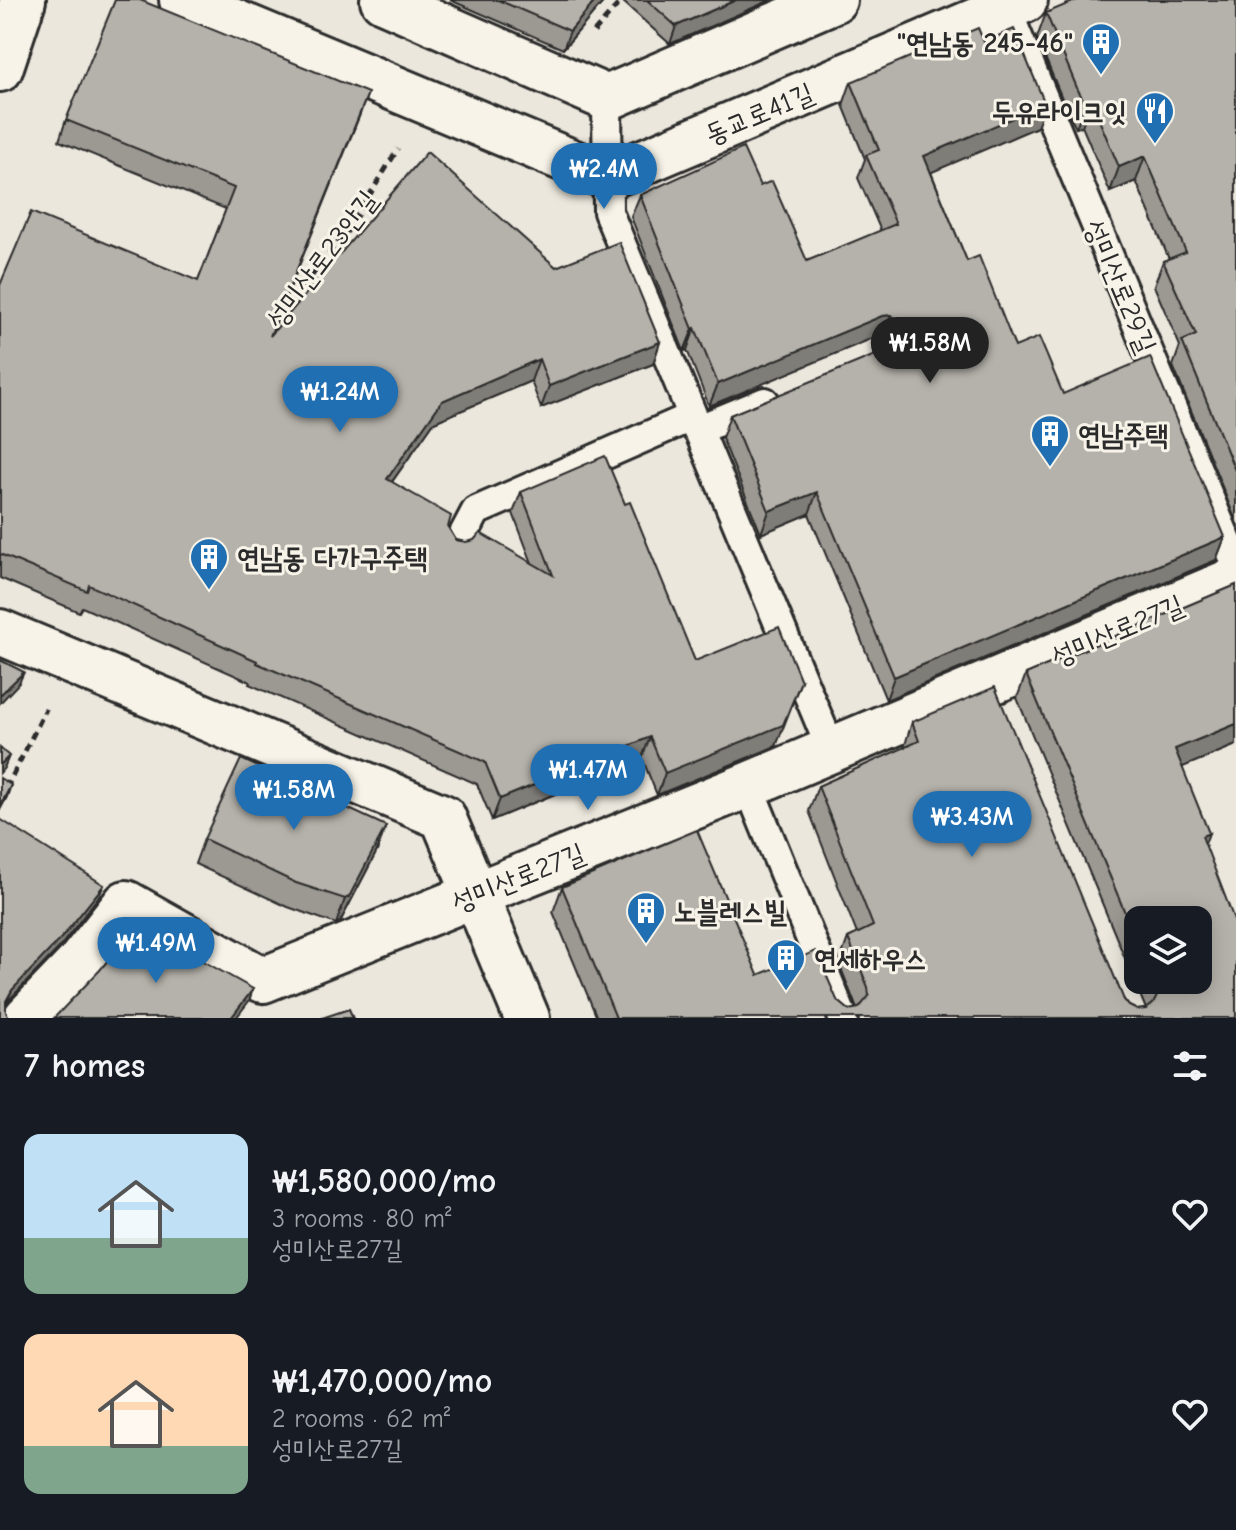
<!DOCTYPE html>
<meta charset="utf-8">
<style>
:root{--surface:#171b24;--page:#242831;--text:#f1f3f6;--muted:#9ea1a6;--accent:#1f6fb2}
body{margin:0;font-family:"Comic Neue","Poor Story",sans-serif;background:var(--page);color:var(--text);height:100vh;display:flex;flex-direction:column;font-size:30px;white-space:nowrap}
*{box-sizing:border-box;margin:0}
p{font-size:26px;color:var(--muted)}
.icon{flex:none;width:44px;height:44px;fill:none;stroke:currentColor;stroke-width:2;stroke-linecap:round;stroke-linejoin:round}
.map{position:relative;height:1018px;overflow:hidden}
.drawer{display:flex;flex-direction:column;background:var(--surface);flex:1}
.drawer>*{flex:none}
.tools{position:absolute;left:1124px;top:906px;display:grid;gap:16px}
.tools a{display:grid;place-items:center;width:88px;height:88px;border-radius:16px;background:var(--surface);box-shadow:0 4px 20px #0003;font-size:40px}
.price{position:absolute;translate:-50% -68px;padding:0 18px;border-radius:28px;background:var(--accent);color:#fff;font-size:26px;line-height:52px;filter:drop-shadow(0 2px 4px #0008)}
.price::after{content:'';position:absolute;left:50%;top:48px;width:24px;height:18px;margin-left:-12px;background:inherit;clip-path:polygon(0 0,100% 0,50% 100%)}
.price.current{background:#222;color:#fff}
ul{padding:0;list-style:none}
li{display:flex;align-items:center;gap:24px;height:200px;padding:0 24px}
li span{display:grid;place-items:center;flex:none;width:224px;height:160px;border-radius:16px;color:#555}
li>.icon{margin-inline-start:auto}
span .icon{width:96px;height:96px;fill:#fffc;stroke-width:1}
li b{font-size:34px}
h2{display:flex;justify-content:space-between;align-items:center;height:96px;padding:0 24px;font-size:34px}
.map>svg:first-child{display:block}
.lines{fill:none;stroke-linecap:round;stroke-linejoin:round}
.service-casing{stroke:#2b2b2b;stroke-width:34}
.minor-casing{stroke:#2b2b2b;stroke-width:50}
.path{stroke:#2b2b2b;stroke-width:5;stroke-dasharray:8 6;stroke-linecap:butt}
.service{stroke:#f7f3e8;stroke-width:28}
.minor{stroke:#f7f3e8;stroke-width:44}
.wall{fill:#9c9993;stroke:#2b2b2b;stroke-width:2;fill-rule:evenodd}
.shaded-wall{fill:#7f7d78;stroke:#2b2b2b;stroke-width:2}
.building{fill:#b5b2ab;stroke:#2b2b2b;stroke-width:2}
.labels{text-anchor:middle;stroke-width:6;stroke-linejoin:round;paint-order:stroke}
.poi-label{font-size:28px;font-weight:bold;fill:#2b2b2b;stroke:#f7f3e8;text-anchor:start}
.street-label{font-size:28px;fill:#2b2b2b;stroke:#f7f3e8}
</style>
<div class="map">
<svg width="1236" height="1018" viewBox="0 0 1236 1018">
<rect width="100%" height="100%" fill="#ebe7dd"/>
<filter id="ink" filterUnits="userSpaceOnUse"><feTurbulence type="fractalNoise" baseFrequency=".0125" numOctaves="2"/><feDisplacementMap in="SourceGraphic" scale="16" xChannelSelector="R" yChannelSelector="G"/><feConvolveMatrix kernelMatrix="1 2 1 2 8 2 1 2 1" color-interpolation-filters="sRGB"/></filter>
<g filter="url(#ink)">
<g class="lines">
<g class="service-casing">
<g id="service">
<polyline points="1006,8 1236,563"/>
<polyline points="607,98 608,212 831,749"/>
<polyline points="697,430 765,402"/>
<polyline points="457,547 476,511 691,417"/>
<polyline points="748,785 843,1018"/>
</g>
</g>
<g class="minor-casing">
<g id="minor">
<polyline points="182,0 608,177 1025,0"/>
<polyline points="383,0 607,98 834,0"/>
<polyline points="0,69 23,0"/>
<polyline points="0,632 443,817 527,1018"/>
<polyline points="26,1018 78,964 126,903 263,980 748,785 1236,579"/>
</g>
</g>
<g class="path">
<polyline points="594,32 622,0"/>
<polyline points="276,320 346,233 398,149"/>
<polyline points="0,801 46,709"/>
</g>
<use href="#service" class="service"/>
<use href="#minor" class="minor"/>
</g>
<g class="wall">
<polygon points="450,0 605,0 563,49"/>
<polygon points="621,0 771,0 670,44"/>
<polygon points="1236,0 1236,521 1173,366 1180,346 1154,286 1163,261 1169,259 1136,181 1110,192 1082,126 1076,128 1068,113 1037,38 1046,13"/>
<polygon points="984,42 1037,127 931,172 967,261 1015,347 1063,394 1225,537 1216,560 886,700 809,514 761,534 722,438 730,415 895,347 883,337 873,338 709,406 687,350 684,351 631,217 640,195 760,186 807,261 881,231 858,178 865,159 843,105 851,82"/>
<polygon points="360,114 271,334 556,267 660,342 653,364 541,408 531,381 434,422 392,482 448,527 456,540 532,563 513,513 521,492 625,504 695,661 793,702 776,746 657,795 642,758 492,820 477,784 249,684 250,682 82,607 79,612 0,578 0,285 198,281 226,209 59,141 66,120"/>
<path d="M1236,585v160l-54,22 23,77 31,174h-639l-44,-106 9,-25 196,88 79,25 12,10 8,-1 -18,-46 9,-25 9,-4 -48,-123 9,-25 86,-38 8,-26 217,284 8,4 9,-1 -129,-311 9,-24zM1138,920l60,60h-60z"/>
<polygon points="204,839 377,851 340,922 336,924 288,907 195,864"/>
</g>
<g class="shaded-wall">
<polygon points="596,0 605,0 563,49 570,31"/>
<polygon points="736,0 771,0 670,44 676,26"/>
<polygon points="368,93 360,114 262,358 270,336"/>
<polygon points="1091,101 1082,126 1076,128 1085,103"/>
<polygon points="1045,104 1037,127 916,179 924,156"/>
<polygon points="1145,156 1136,181 1110,192 1119,167"/>
<polygon points="891,315 883,337 873,338 709,406 718,384 882,316"/>
<polygon points="695,328 687,350 684,351 693,329"/>
<polygon points="660,342 653,364 541,408 549,386"/>
<polygon points="539,359 531,381 434,422 379,500 387,479 442,401"/>
<polygon points="817,492 809,514 761,534 769,511"/>
<polygon points="1225,537 1216,560 886,700 894,677"/>
<polygon points="24,672 19,683 0,703 0,695"/>
<polygon points="801,681 776,746 657,795 665,773"/>
<polygon points="1236,724 1236,745 1166,774 1175,749"/>
<polygon points="650,737 642,758 492,820 500,799"/>
<polygon points="9,756 4,768 0,773 0,765"/>
<polygon points="11,785 7,797 0,810 0,806"/>
<polygon points="386,826 377,851 340,922 336,924 345,899"/>
<polygon points="1209,833 1200,858 1202,836"/>
<polygon points="104,885 99,896 59,948 8,1001 2,1013 12,990"/>
<polygon points="253,989 249,1001 236,1018 231,1018"/>
</g>
<g class="building">
<polygon points="115,0 140,0 368,93 270,336 427,152 556,267 619,242 660,342 549,386 539,359 442,401 387,479 451,516 448,527 456,540 466,542 474,540 480,533 553,575 521,492 605,456 625,504 630,502 695,661 779,627 801,681 783,725 665,773 650,737 500,799 485,762 257,663 257,661 89,585 87,591 0,554 0,285 31,212 198,281 234,188 66,120"/>
<polygon points="498,0 596,0 570,31"/>
<polygon points="647,0 736,0 676,26"/>
<polygon points="1077,0 1236,0 1236,473 1182,341 1196,335 1163,261 1186,252 1145,156 1119,167 1091,101 1085,103 1077,88 1046,13"/>
<polygon points="978,28 984,42 1014,29 1045,104 924,156 967,261 979,256 1015,347 1039,337 1063,394 1150,357 1225,537 894,677 817,492 769,511 730,415 895,347 901,342 905,334 904,324 891,315 882,316 718,384 695,328 693,329 640,195 743,148 760,186 772,181 807,261 896,224 866,155 879,150 851,82"/>
<polygon points="1236,585 1236,724 1175,749 1209,833 1202,836 1236,925 1236,1018 616,1018 562,887 697,830 758,975 816,951 837,1000 849,1010 859,1008 869,996 868,987 848,938 873,926 818,786 919,741 912,722 995,687 1124,1000 1129,1006 1137,1010 1146,1009 1153,1004 1157,996 1156,987 1153,980 1198,980 1198,920 1138,920 1138,944 1026,674"/>
<polygon points="0,660 24,672 0,695"/>
<polygon points="0,748 9,756 0,765"/>
<polygon points="241,759 386,826 349,897 345,899 296,883 204,839"/>
<polygon points="0,778 11,785 0,806"/>
<polygon points="0,819 104,885 63,936 12,990 6,1001 6,1012 9,1018 0,1018"/>
<polygon points="137,924 253,989 231,1018 54,1018 100,970"/>
<polygon points="349,1009 353,1018 322,1018"/>
</g>
</g>
<defs>
<g id="building-pin" transform="scale(2)"><path d="M0 17L-7.5 6A9.5 9.5 0 1 1 7.5 6Z" fill="#1f6fb2" stroke="#f7f3e8"/><path d="M-4-6H4V6H1V3H-1V6H-4ZM-2.5-4.3h1.7v1.8h-1.7ZM.8-4.3h1.7v1.8H.8ZM-2.5-1h1.7V.8h-1.7ZM.8-1h1.7V.8H.8Z" fill="#fff"/></g>
<g id="restaurant-pin" transform="scale(2)"><path d="M0 17L-7.5 6A9.5 9.5 0 1 1 7.5 6Z" fill="#1f6fb2" stroke="#f7f3e8"/><path d="M-5-6h1v4h1v-4h1v4h1v-4h1v5L-1.5 .5V6h-2V.5L-5-1ZM5-6V6H3V1.5H1.5Q1.5-4 5-6Z" fill="#fff"/></g>
</defs>
<g fill-rule="evenodd">
<use href="#building-pin" x="1101" y="42"/>
<use href="#restaurant-pin" x="1155" y="111"/>
<use href="#building-pin" x="1050" y="434"/>
<use href="#building-pin" x="209" y="557"/>
<use href="#building-pin" x="646" y="911"/>
<use href="#building-pin" x="786" y="958"/>
</g>
<g class="labels">
<g class="poi-label">
<text x="1073" y="52" text-anchor="end">"연남동 245-46"</text>
<text x="1127" y="121" text-anchor="end">두유라이크잇</text>
<text x="1078" y="444">연남주택</text>
<text x="237" y="567">연남동 다가구주택</text>
<text x="674" y="921">노블레스빌</text>
<text x="814" y="968">연세하우스</text>
</g>
<g class="street-label">
<text transform="translate(759 113) rotate(-23)" y="10">동교로41길</text>
<text transform="translate(321 259) rotate(-53)" y="10">성미산로23안길</text>
<text transform="translate(1121 286) rotate(67)" y="10">성미산로29길</text>
<text transform="translate(1117 630) rotate(-23)" y="10">성미산로27길</text>
<text transform="translate(518 877) rotate(-22)" y="10">성미산로27길</text>
</g>
</g>
</svg>
<div class="tools">
<a><svg class="icon" aria-label="layers" viewBox="0 0 24 24"><path d="M12 4l9 5-9 5-9-5zM3 14l9 5 9-5"/></svg></a>
</div>
<b class="price" style="left:604px;top:211px">₩2.4M</b>
<b class="price current" style="left:930px;top:385px">₩1.58M</b>
<b class="price" style="left:340px;top:434px">₩1.24M</b>
<b class="price" style="left:588px;top:812px">₩1.47M</b>
<b class="price" style="left:294px;top:832px">₩1.58M</b>
<b class="price" style="left:972px;top:859px">₩3.43M</b>
<b class="price" style="left:156px;top:985px">₩1.49M</b>
</div>
<section class="drawer">
<h2>7 homes<svg class="icon" aria-label="filters" viewBox="0 0 24 24"><path d="M4 7h16M4 17h16"/><circle cx="9" cy="7" r="2"/><circle cx="15" cy="17" r="2"/></svg></h2>
<ul>
<li><span style="background:linear-gradient(#bfe0f5 65%,#7fa58c 0)"><svg class="icon" aria-label="home" viewBox="0 0 24 24"><path d="M3 11l9-7 9 7M6 9v11h12V9"/></svg></span><div><b>₩1,580,000/mo</b><p>3 rooms · 80 m²</p><p>성미산로27길</p></div><svg class="icon" aria-label="heart" viewBox="0 0 24 24"><path d="M12 20l-8-8c-3-5 5-10 8-4 3-6 11-1 8 4z"/></svg></li>
<li><span style="background:linear-gradient(#ffd9b3 70%,#7fa58c 0)"><svg class="icon" aria-label="home" viewBox="0 0 24 24"><path d="M3 11l9-7 9 7M6 9v11h12V9"/></svg></span><div><b>₩1,470,000/mo</b><p>2 rooms · 62 m²</p><p>성미산로27길</p></div><svg class="icon" aria-label="heart" viewBox="0 0 24 24"><path d="M12 20l-8-8c-3-5 5-10 8-4 3-6 11-1 8 4z"/></svg></li>
</ul>
</section>
